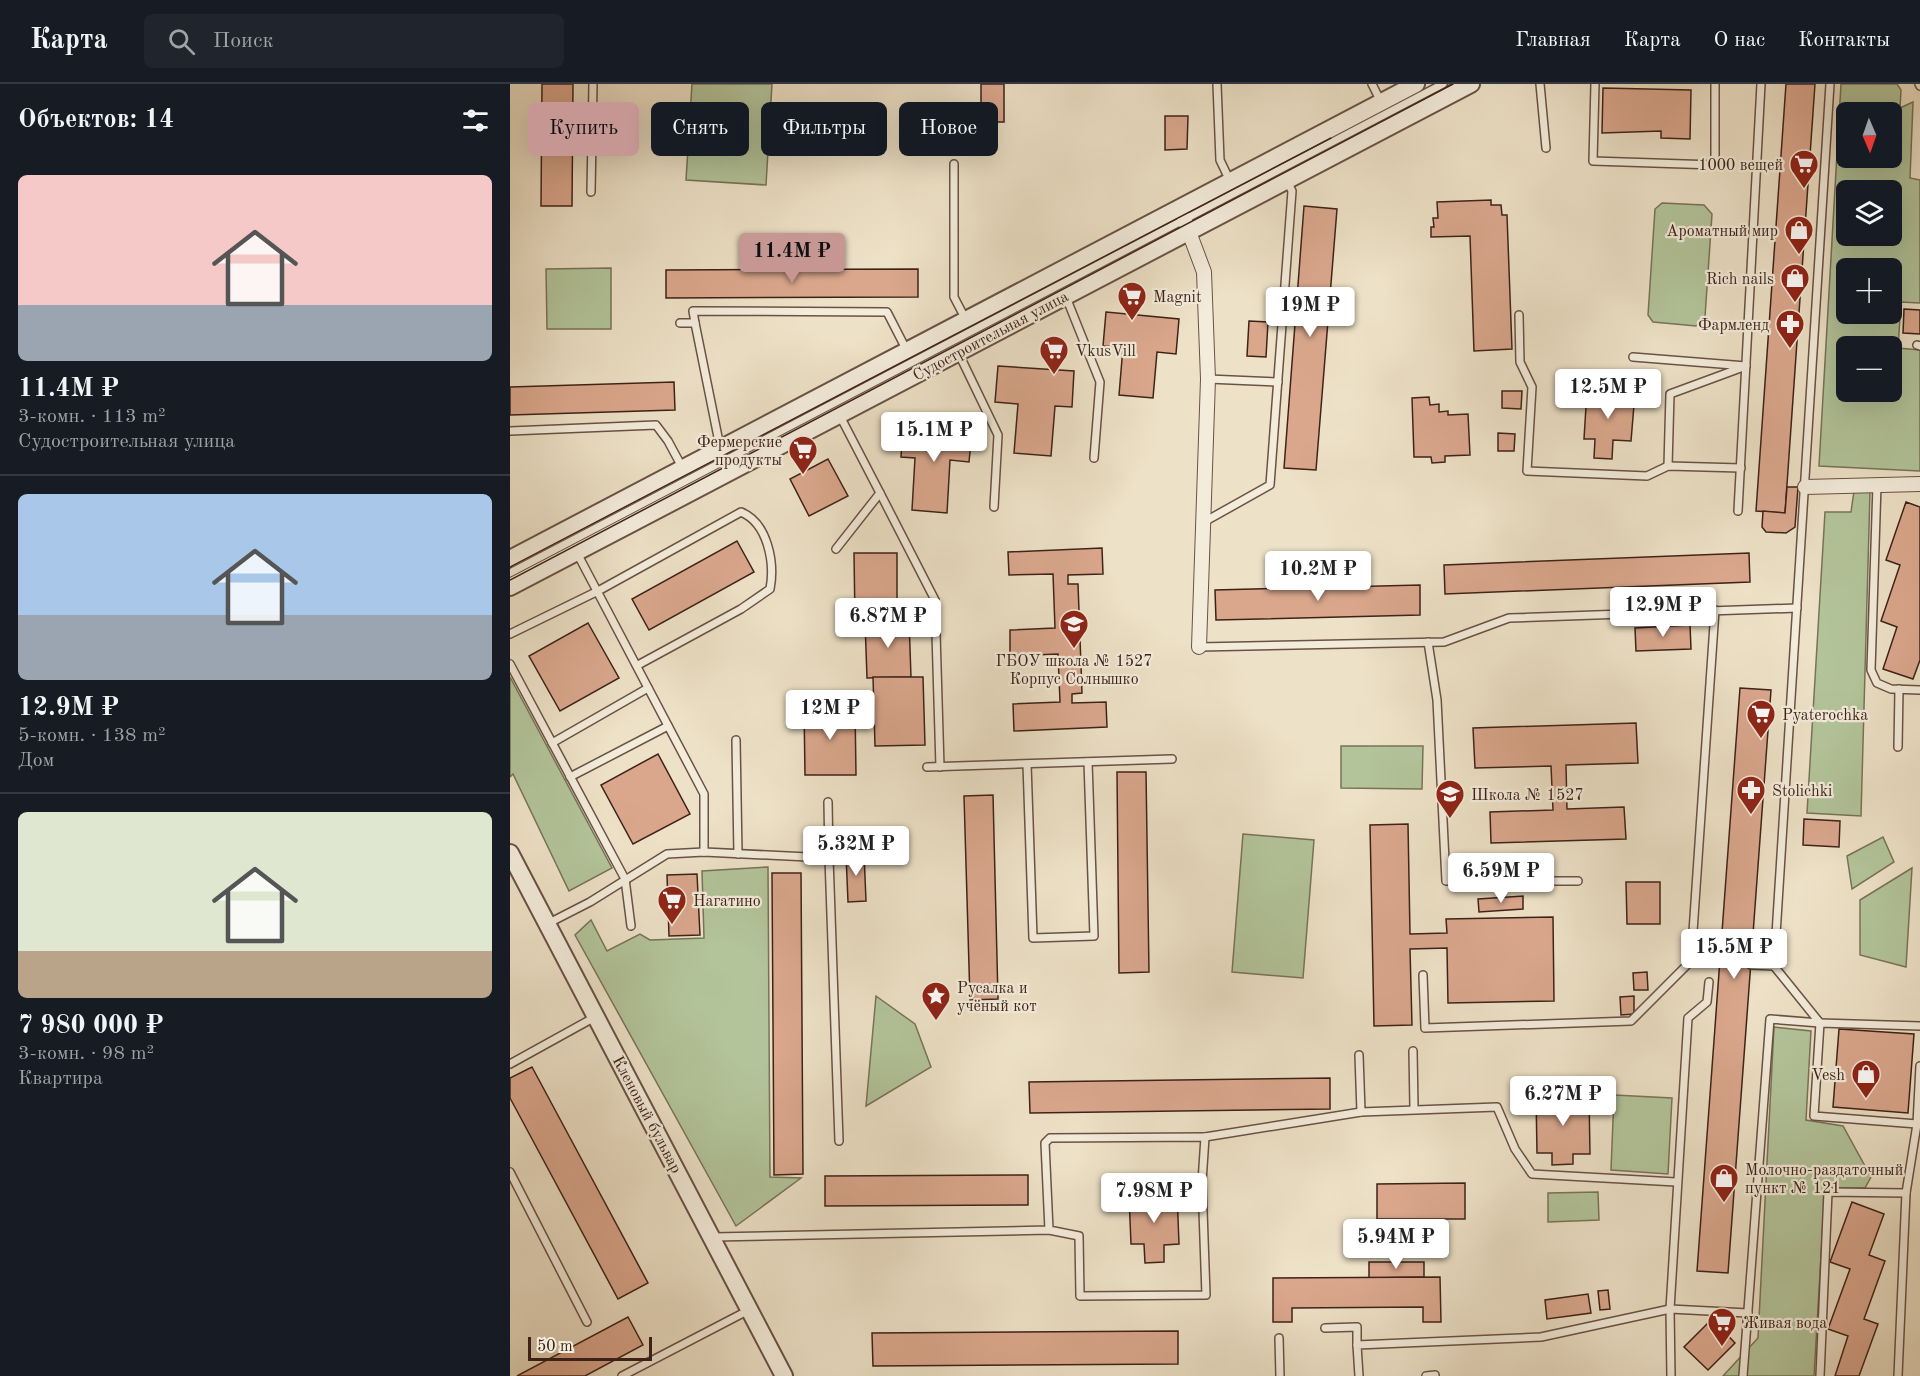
<!DOCTYPE html>
<html lang="ru">
<meta charset="utf-8">
<style>
:root{--surface:#171b24;--page:#20242c;--text:#f1f3f6;--muted:#9ea1a6;--line:#363941;--accent:#c59692}
body{margin:0;font-family:"Old Standard TT",serif;background:var(--page);color:var(--text);height:100vh;display:flex;flex-direction:column;font-size:22px;white-space:nowrap}
*{box-sizing:border-box;margin:0}
p{font-size:20px;color:var(--muted)}
.icon{flex:none;width:33px;height:33px;fill:none;stroke:currentColor;stroke-width:2;stroke-linecap:round;stroke-linejoin:round}
.map{position:relative;flex:1;overflow:hidden}
.details{display:flex;flex-direction:column;background:var(--surface);width:510px}
.details>*{flex:none}
.hud{position:absolute;left:18px;top:18px;width:570px;height:54px;display:flex;gap:12px}
.needle{width:39px;rotate:178deg}
.fabs{position:absolute;left:1326px;top:18px;display:grid;gap:12px}
.fabs a{display:grid;place-items:center;width:66px;height:66px;border-radius:9px;background:var(--surface);box-shadow:0 6px 24px #0002;font-size:30px}
.scale{position:absolute;left:18px;bottom:15px;width:124px;box-sizing:border-box;padding-left:6px;border:3px solid #3e2218;border-top:0;font-size:16px;line-height:21px;white-space:nowrap;color:#3e2218;-webkit-text-stroke:4px #f3ecdb;paint-order:stroke}
.price{position:absolute;translate:-50% -51px;padding:0 14px;border-radius:6px;background:#fff;color:#222;font-size:20px;line-height:39px;filter:drop-shadow(0 2px 3px #0008)}
.price::after{content:'';position:absolute;left:50%;top:36px;width:18px;height:14px;margin-left:-9px;background:inherit;clip-path:polygon(0 0,100% 0,50% 100%)}
.price.selected{background:var(--accent);color:#111}
ul{padding:0;list-style:none}
li{display:grid;align-content:center;gap:12px;height:318px;padding:0 18px}
li+li{border-top:2px solid var(--line)}
li span{display:grid;place-items:center;height:186px;border-radius:9px;color:#555}
li>.icon{margin-inline-start:auto}
span .icon{width:108px;height:108px;fill:#fffc;stroke-width:1}
li b{font-size:26px}
h2{display:flex;justify-content:space-between;align-items:center;height:72px;padding:0 18px;font-size:26px}
.pill{padding:0 21px;border-radius:9px;background:var(--surface);box-shadow:0 6px 24px #0002;font-size:21px;line-height:54px}
.pill.selected{background:var(--accent);color:#111}
header{display:flex;align-items:center;gap:36px;box-sizing:border-box;height:84px;padding:0 30px;background:var(--surface);border-bottom:2px solid var(--line)}
header strong{font-size:28px}
nav{display:flex;gap:33px;margin-inline-start:auto;font-size:21px}
.search{width:420px;height:54px;background:var(--page);display:flex;align-items:center;gap:15px;box-sizing:border-box;padding:0 21px;border-radius:9px;color:var(--muted);font-size:22px}
main{display:flex;flex:1;min-height:0}
.map>svg:first-child{display:block}
.green{fill:#b3c49a;stroke:#787359;stroke-width:1.5;fill-rule:evenodd}
.building{fill:#daa78d;stroke:#3e2218;stroke-width:1.5}
.lines{fill:none;stroke-linecap:round;stroke-linejoin:round}
.service-casing{stroke:#6a5244;stroke-width:10}
.minor-casing{stroke:#6a5244;stroke-width:16}
.tertiary-casing{stroke:#6a5244;stroke-width:20}
.service{stroke:#f3ecdb;stroke-width:7}
.minor{stroke:#f3ecdb;stroke-width:14}
.tertiary{stroke:#f3ecdb;stroke-width:16}
.tram{stroke:#3e2218;stroke-width:1.5}
.labels{text-anchor:middle;stroke-width:4.5;stroke-linejoin:round;paint-order:stroke}
.poi-label{font-size:16px;fill:#3e2218;stroke:#f3ecdb;text-anchor:start}
.street-label{font-size:16px;fill:#3e2218;stroke:#f3ecdb}
</style>
<header>
<strong>Карта</strong>
<div class="search"><svg class="icon" aria-label="search" viewBox="0 0 24 24"><circle cx="10" cy="10" r="6"/><path d="M15 15l6 6"/></svg>Поиск</div>
<nav><a>Главная</a><a>Карта</a><a>О нас</a><a>Контакты</a></nav>
</header>
<main>
<section class="details">
<h2>Объектов: 14<svg class="icon" aria-label="filters" viewBox="0 0 24 24"><path d="M4 7h16M4 17h16"/><circle cx="9" cy="7" r="2"/><circle cx="15" cy="17" r="2"/></svg></h2>
<ul>
<li><span style="background:linear-gradient(#f6c9c9 70%,#9aa5b1 0)"><svg class="icon" aria-label="home" viewBox="0 0 24 24"><path d="M3 11l9-7 9 7M6 9v11h12V9"/></svg></span><div><b>11.4M ₽</b><p>3-комн. · 113 m²</p><p>Судостроительная улица</p></div></li>
<li><span style="background:linear-gradient(#a9c7e8 65%,#9aa5b1 0)"><svg class="icon" aria-label="home" viewBox="0 0 24 24"><path d="M3 11l9-7 9 7M6 9v11h12V9"/></svg></span><div><b>12.9M ₽</b><p>5-комн. · 138 m²</p><p>Дом</p></div></li>
<li><span style="background:linear-gradient(#dfe7d0 75%,#b9a48a 0)"><svg class="icon" aria-label="home" viewBox="0 0 24 24"><path d="M3 11l9-7 9 7M6 9v11h12V9"/></svg></span><div><b>7 980 000 ₽</b><p>3-комн. · 98 m²</p><p>Квартира</p></div></li>
</ul>
</section>
<div class="map">
<svg width="1410" height="1292" viewBox="0 0 1410 1292">
<rect width="100%" height="100%" fill="#ede1c7"/>
<filter id="stains"><feTurbulence type="fractalNoise" baseFrequency=".00333" numOctaves="4"/><feColorMatrix values="0 0 0 0 .2 0 0 0 0 .09 0 0 0 0 .02 0 0 0 .5 -.17"/></filter>
<radialGradient id="worn" r=".72"><stop offset=".6" stop-color="#630" stop-opacity="0"/><stop offset="1" stop-color="#630" stop-opacity=".3"/></radialGradient>
<g class="green">
<polygon points="182,0 262,0 256,101 176,96"/>
<path d="M1331,0h56l4,6 -1,18 13,-6 -3,76 10,2v123l-19,-1 -3,46 22,2v121l-101,-5zM1382,28v46h-46v-46zM1336,106h46v46h-46zM1336,184h46v46h-46zM1336,262h46v46h-46z"/>
<polygon points="1152,119 1194,121 1202,130 1195,233 1186,242 1143,238 1138,231 1145,125"/>
<polygon points="101,184 101,245 37,245 36,185"/>
<polygon points="1344,407 1360,408 1351,732 1297,729 1315,428 1341,428"/>
<polygon points="0,593 102,784 59,807 3,690 0,693"/>
<polygon points="831,662 913,662 912,705 831,704"/>
<polygon points="733,750 804,756 793,894 722,888"/>
<polygon points="1373,753 1384,778 1342,805 1337,772"/>
<polygon points="258,783 260,1093 291,1094 226,1142 65,851 81,836 97,867 130,850 140,856 194,854 192,787"/>
<polygon points="1402,784 1396,883 1350,871 1350,816"/>
<polygon points="366,912 405,940 421,983 356,1022"/>
<polygon points="1264,943 1301,947 1296,1036 1333,1042 1361,1093 1355,1104 1315,1104 1304,1292 1213,1292 1248,1254"/>
<polygon points="1104,1011 1162,1014 1158,1090 1101,1086"/>
<polygon points="1088,1108 1089,1136 1038,1138 1038,1109"/>
</g>
<g class="building">
<polygon points="32,0 63,0 62,122 31,122"/>
<rect x="471" y="0" width="23" height="38"/>
<polygon points="1276,0 1305,0 1275,429 1246,427"/>
<polygon points="1093,4 1181,6 1180,55 1151,54 1151,47 1092,49"/>
<polygon points="655,32 678,32 677,65 655,66"/>
<polygon points="981,116 981,121 991,121 992,131 997,131 1002,265 964,267 960,152 921,153 921,143 924,143 923,134 928,134 927,118"/>
<polygon points="794,122 827,125 806,386 774,384"/>
<polygon points="408,185 408,213 156,214 156,186"/>
<polygon points="1394,225 1410,226 1410,250 1393,249"/>
<polygon points="596,228 669,235 666,270 647,268 643,314 609,311 613,263 593,262"/>
<polygon points="739,237 758,238 756,273 737,272"/>
<polygon points="488,282 564,287 562,323 545,322 541,372 504,369 508,320 485,318"/>
<polygon points="164,298 165,326 0,331 0,303"/>
<polygon points="1077,306 1125,309 1121,357 1103,356 1102,375 1084,374 1085,355 1074,355"/>
<polygon points="992,307 1012,307 1011,325 992,324"/>
<polygon points="919,313 920,321 929,320 929,328 938,327 938,331 958,330 960,371 935,372 935,378 922,379 921,373 904,373 902,314"/>
<polygon points="393,342 462,347 459,378 440,376 437,429 402,426 405,374 391,373"/>
<polygon points="988,349 1005,350 1004,367 988,367"/>
<polygon points="318,375 338,412 299,432 280,395"/>
<polygon points="1277,403 1288,403 1285,443 1276,449 1256,448 1252,443 1253,427 1275,429"/>
<polygon points="1396,418 1410,423 1410,576 1403,595 1373,585 1387,543 1371,537 1390,481 1376,476"/>
<polygon points="227,457 244,488 139,546 122,515"/>
<polygon points="592,464 593,490 558,491 558,500 568,500 572,609 562,610 562,619 596,618 597,643 504,647 503,620 550,618 548,570 500,572 500,546 545,544 543,490 499,491 498,468"/>
<polygon points="344,469 387,469 387,536 345,537"/>
<polygon points="1239,469 1240,498 935,510 934,481"/>
<polygon points="910,501 910,531 706,536 705,506"/>
<polygon points="399,536 401,593 357,594 355,537"/>
<polygon points="78,539 109,594 50,627 19,572"/>
<polygon points="1180,541 1181,565 1126,567 1125,544"/>
<polygon points="363,593 413,593 415,661 365,662"/>
<polygon points="1230,604 1261,606 1218,1189 1187,1187"/>
<polygon points="294,622 345,623 346,691 295,691"/>
<polygon points="1126,639 1128,679 1056,681 1057,725 1114,723 1116,755 981,759 980,728 1043,726 1041,682 965,684 963,644"/>
<polygon points="148,670 180,730 123,760 91,701"/>
<polygon points="607,688 636,688 639,888 609,889"/>
<polygon points="483,711 488,915 460,916 454,712"/>
<polygon points="1294,735 1330,737 1329,763 1293,761"/>
<polygon points="898,740 900,850 937,849 936,835 1043,833 1044,917 938,919 937,864 900,865 902,941 864,942 860,741"/>
<polygon points="354,769 356,817 338,818 336,770"/>
<polygon points="262,789 291,789 293,1090 264,1091"/>
<polygon points="187,790 190,851 159,852 157,791"/>
<polygon points="1116,798 1150,798 1150,840 1117,840"/>
<polygon points="1013,812 1013,825 969,828 968,815"/>
<polygon points="1137,888 1138,906 1124,906 1123,889"/>
<polygon points="1124,912 1124,930 1111,931 1110,913"/>
<polygon points="1329,945 1404,950 1398,1029 1323,1023"/>
<polygon points="22,983 138,1199 108,1215 0,1014 0,994"/>
<polygon points="820,994 820,1025 520,1029 519,998"/>
<polygon points="1026,1011 1079,1011 1080,1070 1063,1070 1063,1080 1042,1081 1042,1069 1027,1069"/>
<polygon points="518,1091 518,1121 315,1122 315,1092"/>
<polygon points="955,1099 955,1135 867,1135 867,1100"/>
<polygon points="667,1109 669,1160 654,1161 654,1178 635,1179 634,1160 621,1160 619,1111"/>
<polygon points="1342,1118 1374,1130 1359,1171 1375,1177 1354,1235 1368,1240 1349,1292 1325,1292 1338,1252 1318,1245 1340,1185 1320,1178"/>
<polygon points="859,1178 914,1178 914,1193 859,1194"/>
<polygon points="930,1193 931,1238 913,1238 913,1223 782,1224 782,1238 763,1238 763,1194"/>
<polygon points="1098,1206 1100,1225 1090,1226 1088,1207"/>
<polygon points="1078,1210 1081,1229 1037,1235 1035,1216"/>
<polygon points="118,1233 133,1261 75,1292 7,1292"/>
<polygon points="1202,1235 1225,1259 1198,1286 1174,1263"/>
<polygon points="668,1247 668,1280 363,1282 362,1249"/>
</g>
<g class="lines">
<g class="service-casing">
<g id="service">
<polyline points="707,0 710,76 720,97"/>
<polyline points="862,0 871,18"/>
<polyline points="1030,0 1036,64"/>
<polyline points="1085,0 1083,77 1205,81 1205,0"/>
<polyline points="1409,0 1410,2"/>
<polyline points="444,80 444,213 456,236"/>
<polyline points="81,108 83,0"/>
<polyline points="556,213 590,298 584,374"/>
<polyline points="1009,231 1010,278 1022,303 1017,387 1137,392 1158,382 1231,384"/>
<polyline points="170,239 185,239 183,227 377,228 396,265"/>
<polyline points="185,239 210,363"/>
<polyline points="1407,261 1410,262"/>
<polyline points="449,270 488,351 484,423"/>
<polyline points="1123,273 1236,282 1160,310 1158,382"/>
<polyline points="698,295 768,298"/>
<polyline points="0,347 146,341 158,357 172,383"/>
<polyline points="1367,401 1361,586 1367,599 1381,605 1410,606"/>
<polyline points="370,409 425,516 430,683"/>
<polyline points="1228,427 1251,0"/>
<polyline points="694,438 760,401 782,107 777,97"/>
<polyline points="326,465 370,409 330,332"/>
<polyline points="67,469 194,710 194,768"/>
<polyline points="0,489 933,0"/>
<path d="M0,550l88,-43 143,-79c27,11 34,51 29,77l-29,20 -103,56"/>
<polyline points="918,558 927,616 936,797 1068,797"/>
<polyline points="689,563 934,558 999,534 1287,524"/>
<polyline points="0,580 115,795 121,842"/>
<polyline points="226,656 228,770"/>
<polyline points="42,659 138,604"/>
<polyline points="1388,663 1389,605"/>
<polyline points="517,680 523,854 584,852 578,678"/>
<polyline points="417,683 662,675"/>
<polyline points="60,693 158,642"/>
<polyline points="318,718 319,774"/>
<polyline points="37,840 80,818 157,770 194,768 319,774 329,1057"/>
<polyline points="1181,877 1210,879"/>
<polyline points="1241,881 1264,882"/>
<polyline points="913,891 915,944 1121,937 1181,877 1205,526"/>
<polyline points="1310,939 1264,882 1320,0"/>
<polyline points="1410,942 1310,939 1304,1032 1407,1040 1410,982"/>
<polyline points="903,967 904,1024"/>
<polyline points="849,971 851,1028 987,1023 1005,1065 1022,1090 1166,1098"/>
<polyline points="0,980 85,933"/>
<polyline points="695,1053 851,1028"/>
<polyline points="0,1088 77,1238"/>
<polyline points="1396,1109 1407,1040"/>
<polyline points="204,1153 539,1146 535,1059 540,1054 695,1053 692,1098 696,1211 570,1212 569,1152 539,1146"/>
<polyline points="815,1244 847,1243 847,1261"/>
<polyline points="769,1254 770,1292"/>
<polyline points="112,1292 239,1226"/>
<polyline points="849,1292 847,1261 1031,1253 1160,1225 1238,1229"/>
<polyline points="916,1292 925,1291"/>
<polyline points="1161,1292 1160,1225 1178,934 1197,918 1199,898"/>
<polyline points="1233,1292 1260,935 1310,939"/>
<polyline points="1310,1292 1318,1108 1396,1109 1388,1292"/>
</g>
</g>
<g class="minor-casing">
<g id="minor">
<polyline points="670,124 694,188 698,295 689,563"/>
<polyline points="1295,403 1410,400"/>
</g>
</g>
<g class="tertiary-casing">
<g id="tertiary">
<polyline points="0,475 906,0"/>
<polyline points="0,503 961,0"/>
<polyline points="0,769 274,1292"/>
</g>
</g>
<use href="#service" class="service"/>
<use href="#minor" class="minor"/>
<use href="#tertiary" class="tertiary"/>
<g class="tram">
<polyline points="0,483 821,54"/>
<polyline points="0,496 943,0"/>
</g>
</g>
<defs>
<g id="supermarket-pin" transform="scale(1.5)"><path d="M0 17L-7.5 6A9.5 9.5 0 1 1 7.5 6Z" fill="#8f2418" stroke="#f3ecdb"/><path d="M-6-5.5h2.5l.6 2H6L4.5 2H-2.5L-4.4-4H-6ZM-1.5 3.2a1.3 1.3 0 1 0 .1 0ZM3 3.2a1.3 1.3 0 1 0 .1 0Z" fill="#fff"/></g>
<g id="shop-pin" transform="scale(1.5)"><path d="M0 17L-7.5 6A9.5 9.5 0 1 1 7.5 6Z" fill="#8f2418" stroke="#f3ecdb"/><path d="M-5-2.5h2.3a2.7 3.5 0 0 1 5.4 0H5L5.5 6h-11ZM-1.5-2.5h3a1.5 2.3 0 0 0-3 0Z" fill="#fff"/></g>
<g id="pharmacy-pin" transform="scale(1.5)"><path d="M0 17L-7.5 6A9.5 9.5 0 1 1 7.5 6Z" fill="#8f2418" stroke="#f3ecdb"/><path d="M-2-6h4v4h4v4h-4v4h-4v-4h-4v-4h4Z" fill="#fff"/></g>
<g id="school-pin" transform="scale(1.5)"><path d="M0 17L-7.5 6A9.5 9.5 0 1 1 7.5 6Z" fill="#8f2418" stroke="#f3ecdb"/><path d="M0-5L7-2L0 1L-7-2ZM-4 1L0 2.5L4 1V4Q0 6-4 4Z" fill="#fff"/></g>
<g id="sight-pin" transform="scale(1.5)"><path d="M0 17L-7.5 6A9.5 9.5 0 1 1 7.5 6Z" fill="#8f2418" stroke="#f3ecdb"/><path d="M0-6L1.8-2.2L6-1.7L2.9 1.2L3.7 5.4L0 3.3L-3.7 5.4L-2.9 1.2L-6-1.7L-1.8-2.2Z" fill="#fff"/></g>
</defs>
<g fill-rule="evenodd">
<use href="#supermarket-pin" x="1294" y="80"/>
<use href="#shop-pin" x="1289" y="146"/>
<use href="#shop-pin" x="1285" y="194"/>
<use href="#supermarket-pin" x="622" y="212"/>
<use href="#pharmacy-pin" x="1280" y="240"/>
<use href="#supermarket-pin" x="544" y="266"/>
<use href="#supermarket-pin" x="293" y="366"/>
<use href="#school-pin" x="564" y="540"/>
<use href="#supermarket-pin" x="1251" y="630"/>
<use href="#pharmacy-pin" x="1241" y="706"/>
<use href="#school-pin" x="940" y="710"/>
<use href="#supermarket-pin" x="162" y="816"/>
<use href="#sight-pin" x="426" y="912"/>
<use href="#shop-pin" x="1356" y="990"/>
<use href="#shop-pin" x="1214" y="1094"/>
<use href="#supermarket-pin" x="1212" y="1238"/>
</g>
<g class="labels">
<g class="poi-label">
<text x="1273" y="86" text-anchor="end">1000 вещей</text>
<text x="1268" y="152" text-anchor="end">Ароматный мир</text>
<text x="1264" y="200" text-anchor="end">Rich nails</text>
<text x="643" y="218">Magnit</text>
<text x="1259" y="246" text-anchor="end">Фармленд</text>
<text x="565" y="272">VkusVill</text>
<text x="272" y="363" text-anchor="end">Фермерские<tspan x="272" dy="18">продукты</tspan></text>
<text x="564" y="582" text-anchor="middle">ГБОУ школа № 1527<tspan x="564" dy="18">Корпус Солнышко</tspan></text>
<text x="1272" y="636">Pyaterochka</text>
<text x="1262" y="712">Stolichki</text>
<text x="961" y="716">Школа № 1527</text>
<text x="183" y="822">Нагатино</text>
<text x="447" y="909">Русалка и<tspan x="447" dy="18">учёный кот</tspan></text>
<text x="1335" y="996" text-anchor="end">Vesh</text>
<text x="1235" y="1091">Молочно-раздаточный<tspan x="1235" dy="18">пункт № 121</tspan></text>
<text x="1233" y="1244">Живая вода</text>
</g>
<g class="street-label">
<text transform="translate(480 251) rotate(-28)" y="6">Судостроительная улица</text>
<text transform="translate(138 1030) rotate(62)" y="6">Кленовый бульвар</text>
</g>
</g>
<rect width="100%" height="100%" filter="url(#stains)"/>
<rect width="100%" height="100%" fill="url(#worn)"/>
</svg>
<div class="fabs">
<a><svg class="needle" viewBox="-14 -14 28 28"><path d="M0-13l5 13h-10z" fill="#e53935"/><path d="M0 13l5-13h-10z" fill="#9ea1a6"/></svg></a>
<a><svg class="icon" aria-label="layers" viewBox="0 0 24 24"><path d="M12 4l9 5-9 5-9-5zM3 14l9 5 9-5"/></svg></a>
<a>+</a>
<a>−</a>
</div>
<div class="scale">50 m</div>
<b class="price selected" style="left:282px;top:200px">11.4M ₽</b>
<b class="price" style="left:800px;top:254px">19M ₽</b>
<b class="price" style="left:1098px;top:336px">12.5M ₽</b>
<b class="price" style="left:424px;top:379px">15.1M ₽</b>
<b class="price" style="left:808px;top:518px">10.2M ₽</b>
<b class="price" style="left:1153px;top:554px">12.9M ₽</b>
<b class="price" style="left:378px;top:565px">6.87M ₽</b>
<b class="price" style="left:320px;top:657px">12M ₽</b>
<b class="price" style="left:346px;top:793px">5.32M ₽</b>
<b class="price" style="left:991px;top:820px">6.59M ₽</b>
<b class="price" style="left:1224px;top:896px">15.5M ₽</b>
<b class="price" style="left:1053px;top:1043px">6.27M ₽</b>
<b class="price" style="left:644px;top:1140px">7.98M ₽</b>
<b class="price" style="left:886px;top:1186px">5.94M ₽</b>
<div class="hud">
<a class="pill selected">Купить</a>
<a class="pill">Снять</a>
<a class="pill">Фильтры</a>
<a class="pill">Новое</a>
</div>
</div>
</main>
